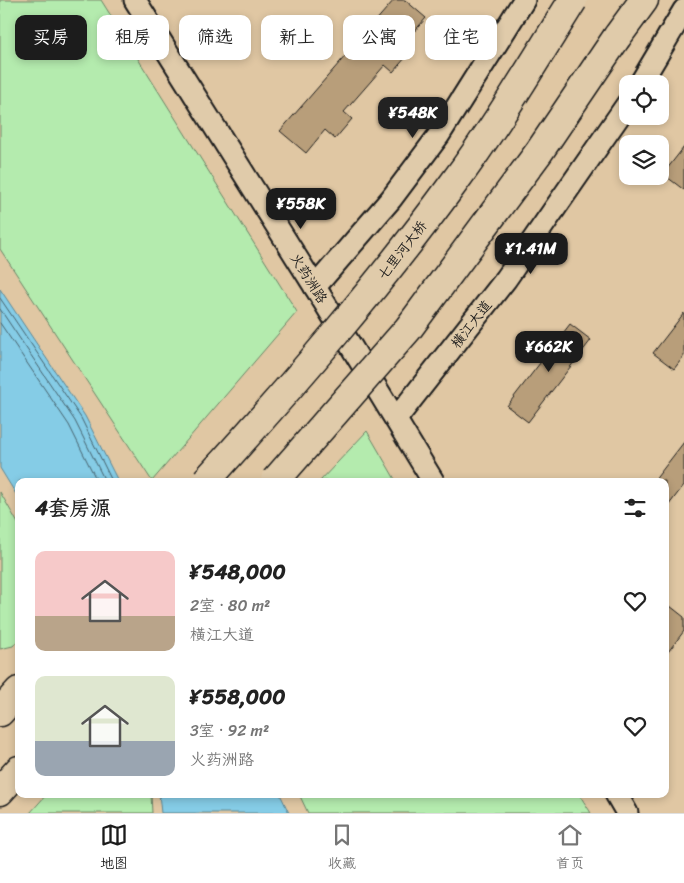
<!DOCTYPE html>
<html lang="zh">
<meta charset="utf-8">
<style>
:root{--surface:#fff;--page:#f2f2f2;--text:#222;--muted:#767676;--line:#e0e0e0;--accent:#1c1c1c}
body{margin:0;font-family:Sriracha,"LXGW WenKai TC",sans-serif;background:var(--page);color:var(--text);height:100vh;display:flex;flex-direction:column;font-size:19px;white-space:nowrap}
*{box-sizing:border-box;margin:0}
p{font-size:16px;color:var(--muted)}
.icon{flex:none;width:28px;height:28px;fill:none;stroke:currentColor;stroke-width:2;stroke-linecap:round;stroke-linejoin:round}
.map{position:relative;flex:1;overflow:hidden}
.panel{position:absolute;left:15px;top:478px;width:654px;height:320px;display:flex;flex-direction:column;background:var(--surface);border-radius:10px;box-shadow:0 2px 8px #0003}
.panel>*{flex:none}
.banner{position:absolute;left:15px;top:15px;width:655px;height:45px;display:flex;gap:10px}
.tools{position:absolute;left:619px;top:75px;display:grid;gap:10px}
.tools a{display:grid;place-items:center;width:50px;height:50px;border-radius:10px;background:var(--surface);box-shadow:0 2px 8px #0003;font-size:25px}
.price{position:absolute;translate:-50% -42px;padding:0 11px;border-radius:10px;background:var(--accent);color:#fff;font-size:16px;line-height:32px;filter:drop-shadow(0 1px 2px #0008)}
.price::after{content:'';position:absolute;left:50%;top:30px;width:15px;height:11px;margin-left:-8px;background:inherit;clip-path:polygon(0 0,100% 0,50% 100%)}
.price.selected{background:#222;color:#fff}
ul{padding:0;list-style:none}
li{display:flex;align-items:center;gap:15px;height:125px;padding:0 20px}
li span{display:grid;place-items:center;flex:none;width:140px;height:100px;border-radius:10px;color:#555}
li>.icon{margin-inline-start:auto}
span .icon{width:60px;height:60px;fill:#fffc;stroke-width:1}
li b{font-size:21px}
h2{display:flex;justify-content:space-between;align-items:center;height:60px;padding:0 20px;font-size:21px}
.tag{padding:0 18px;border-radius:10px;background:var(--surface);box-shadow:0 2px 8px #0003;font-size:18px;line-height:45px}
.tag.selected{background:var(--accent);color:#fff}
.tabs{display:flex;justify-content:space-around;align-items:center;height:70px;border-top:1px solid var(--line);background:var(--surface);font-size:14px;color:var(--muted)}
.tabs a{display:grid;justify-items:center;gap:2px}
.tabs .selected{color:var(--accent)}
.map>svg:first-child{display:block}
.green{fill:#b4ebae;stroke:#688465}
.water{fill:#85cce6;stroke:#5b8695}
.lines{fill:none;stroke-linecap:round;stroke-linejoin:round}
.shore{stroke:#46626d;stroke-width:1}
.building{fill:#b89e7a;stroke:#1c1c1c}
.secondary-casing{stroke:#1c1c1c;stroke-width:25}
.highway-casing{stroke:#1c1c1c;stroke-width:31}
.secondary{stroke:#e0cbaa;stroke-width:21}
.highway{stroke:#e0cbaa;stroke-width:28}
.highway-bridge-casing{stroke:#1c1c1c;stroke-width:31;stroke-linecap:butt}
.highway-bridge{stroke:#e0cbaa;stroke-width:28}
.labels{text-anchor:middle;stroke-width:4.5;stroke-linejoin:round;paint-order:stroke}
.street-label{font-size:14px;fill:#1c1c1c;stroke:#e0cbaa}
</style>
<div class="map">
<svg width="684" height="813" viewBox="0 0 684 813">
<rect width="100%" height="100%" fill="#e0c7a3"/>
<filter id="ink" filterUnits="userSpaceOnUse"><feTurbulence type="fractalNoise" baseFrequency=".02" numOctaves="2"/><feDisplacementMap in="SourceGraphic" scale="10" xChannelSelector="R" yChannelSelector="G"/><feConvolveMatrix kernelMatrix="1 2 1 2 8 2 1 2 1" color-interpolation-filters="sRGB"/></filter>
<g filter="url(#ink)">
<g class="green">
<polygon points="0,0 101,0 297,312 152,481 0,249"/>
<polygon points="367,431 396,481 320,481"/>
<polygon points="0,492 19,525 19,639 13,646 0,649"/>
<polygon points="47,794 151,794 152,813 30,813"/>
<polygon points="299,794 579,794 591,813 308,813"/>
</g>
<g class="water">
<polygon points="0,289 85,416 118,481 19,481 19,499 0,468"/>
<polygon points="159,794 280,794 289,813 161,813"/>
</g>
<g class="lines">
<g class="shore">
<polyline points="0,298 81,418 112,481"/>
<polyline points="0,309 75,421 105,481"/>
<polyline points="0,323 69,425 97,481"/>
</g>
</g>
<g class="building">
<polygon points="394,0 405,0 426,18 405,42 413,49 393,72 385,65 344,112 352,119 335,139 325,130 306,153 280,131"/>
<polygon points="684,147 684,190 663,174"/>
<polygon points="684,313 684,356 674,369 653,353"/>
<polygon points="570,324 591,340 528,422 507,406"/>
<polygon points="684,442 684,485 665,510 665,481 654,481"/>
<polygon points="670,606 684,617 684,631 665,656 665,612"/>
</g>
<g class="lines">
<g class="secondary-casing">
<g id="secondary">
<polyline points="135,0 315,287 433,481"/>
<polyline points="640,84 684,10"/>
<polyline points="315,287 391,199 439,135 524,0"/>
<polyline points="396,419 506,279 628,103"/>
<polyline points="616,794 627,813"/>
</g>
</g>
<g class="highway-casing">
<g id="highway">
<polyline points="617,37 644,0"/>
<polyline points="0,712 19,691"/>
<polyline points="0,791 19,770"/>
</g>
</g>
<use href="#secondary" class="secondary"/>
<use href="#highway" class="highway"/>
<g class="highway-bridge-casing">
<g id="highway-bridge">
<path d="M206,481c86,-95 171,-193 247,-297 44,-59 81,-122 120,-184"/>
<polyline points="275,481 408,329 539,152 617,37"/>
</g>
</g>
<use href="#highway-bridge" class="highway-bridge"/>
</g>
</g>
<g class="labels">
<g class="street-label">
<text transform="translate(402 250) rotate(-52)" y="5">七里河大桥</text>
<text transform="translate(309 278) rotate(58)" y="5">火药洲路</text>
<text transform="translate(471 324) rotate(-52)" y="5">横江大道</text>
</g>
</g>
</svg>
<div class="tools">
<a><svg class="icon" aria-label="locate" viewBox="0 0 24 24"><circle cx="12" cy="12" r="6"/><path d="M12 2v4M12 18v4M2 12h4M18 12h4"/></svg></a>
<a><svg class="icon" aria-label="layers" viewBox="0 0 24 24"><path d="M12 4l9 5-9 5-9-5zM3 14l9 5 9-5"/></svg></a>
</div>
<b class="price selected" style="left:413px;top:139px">¥548K</b>
<b class="price" style="left:301px;top:230px">¥558K</b>
<b class="price" style="left:531px;top:275px">¥1.41M</b>
<b class="price" style="left:549px;top:373px">¥662K</b>
<div class="banner">
<a class="tag selected">买房</a>
<a class="tag">租房</a>
<a class="tag">筛选</a>
<a class="tag">新上</a>
<a class="tag">公寓</a>
<a class="tag">住宅</a>
</div>
<section class="panel">
<h2>4套房源<svg class="icon" aria-label="filters" viewBox="0 0 24 24"><path d="M4 7h16M4 17h16"/><circle cx="9" cy="7" r="2"/><circle cx="15" cy="17" r="2"/></svg></h2>
<ul>
<li><span style="background:linear-gradient(#f6c9c9 65%,#b9a48a 0)"><svg class="icon" aria-label="home" viewBox="0 0 24 24"><path d="M3 11l9-7 9 7M6 9v11h12V9"/></svg></span><div><b>¥548,000</b><p>2室 · 80 m²</p><p>横江大道</p></div><svg class="icon" aria-label="heart" viewBox="0 0 24 24"><path d="M12 20l-8-8c-3-5 5-10 8-4 3-6 11-1 8 4z"/></svg></li>
<li><span style="background:linear-gradient(#dfe7d0 65%,#9aa5b1 0)"><svg class="icon" aria-label="home" viewBox="0 0 24 24"><path d="M3 11l9-7 9 7M6 9v11h12V9"/></svg></span><div><b>¥558,000</b><p>3室 · 92 m²</p><p>火药洲路</p></div><svg class="icon" aria-label="heart" viewBox="0 0 24 24"><path d="M12 20l-8-8c-3-5 5-10 8-4 3-6 11-1 8 4z"/></svg></li>
</ul>
</section>
</div>
<nav class="tabs">
<a class="selected"><svg class="icon" aria-label="map" viewBox="0 0 24 24"><path d="M3 6l6-2 6 2 6-2v14l-6 2-6-2-6 2zM9 4v14M15 6v14"/></svg>地图</a>
<a><svg class="icon" aria-label="saved" viewBox="0 0 24 24"><path d="M7 4h10v16l-5-4-5 4z"/></svg>收藏</a>
<a><svg class="icon" aria-label="home" viewBox="0 0 24 24"><path d="M3 11l9-7 9 7M6 9v11h12V9"/></svg>首页</a>
</nav>
